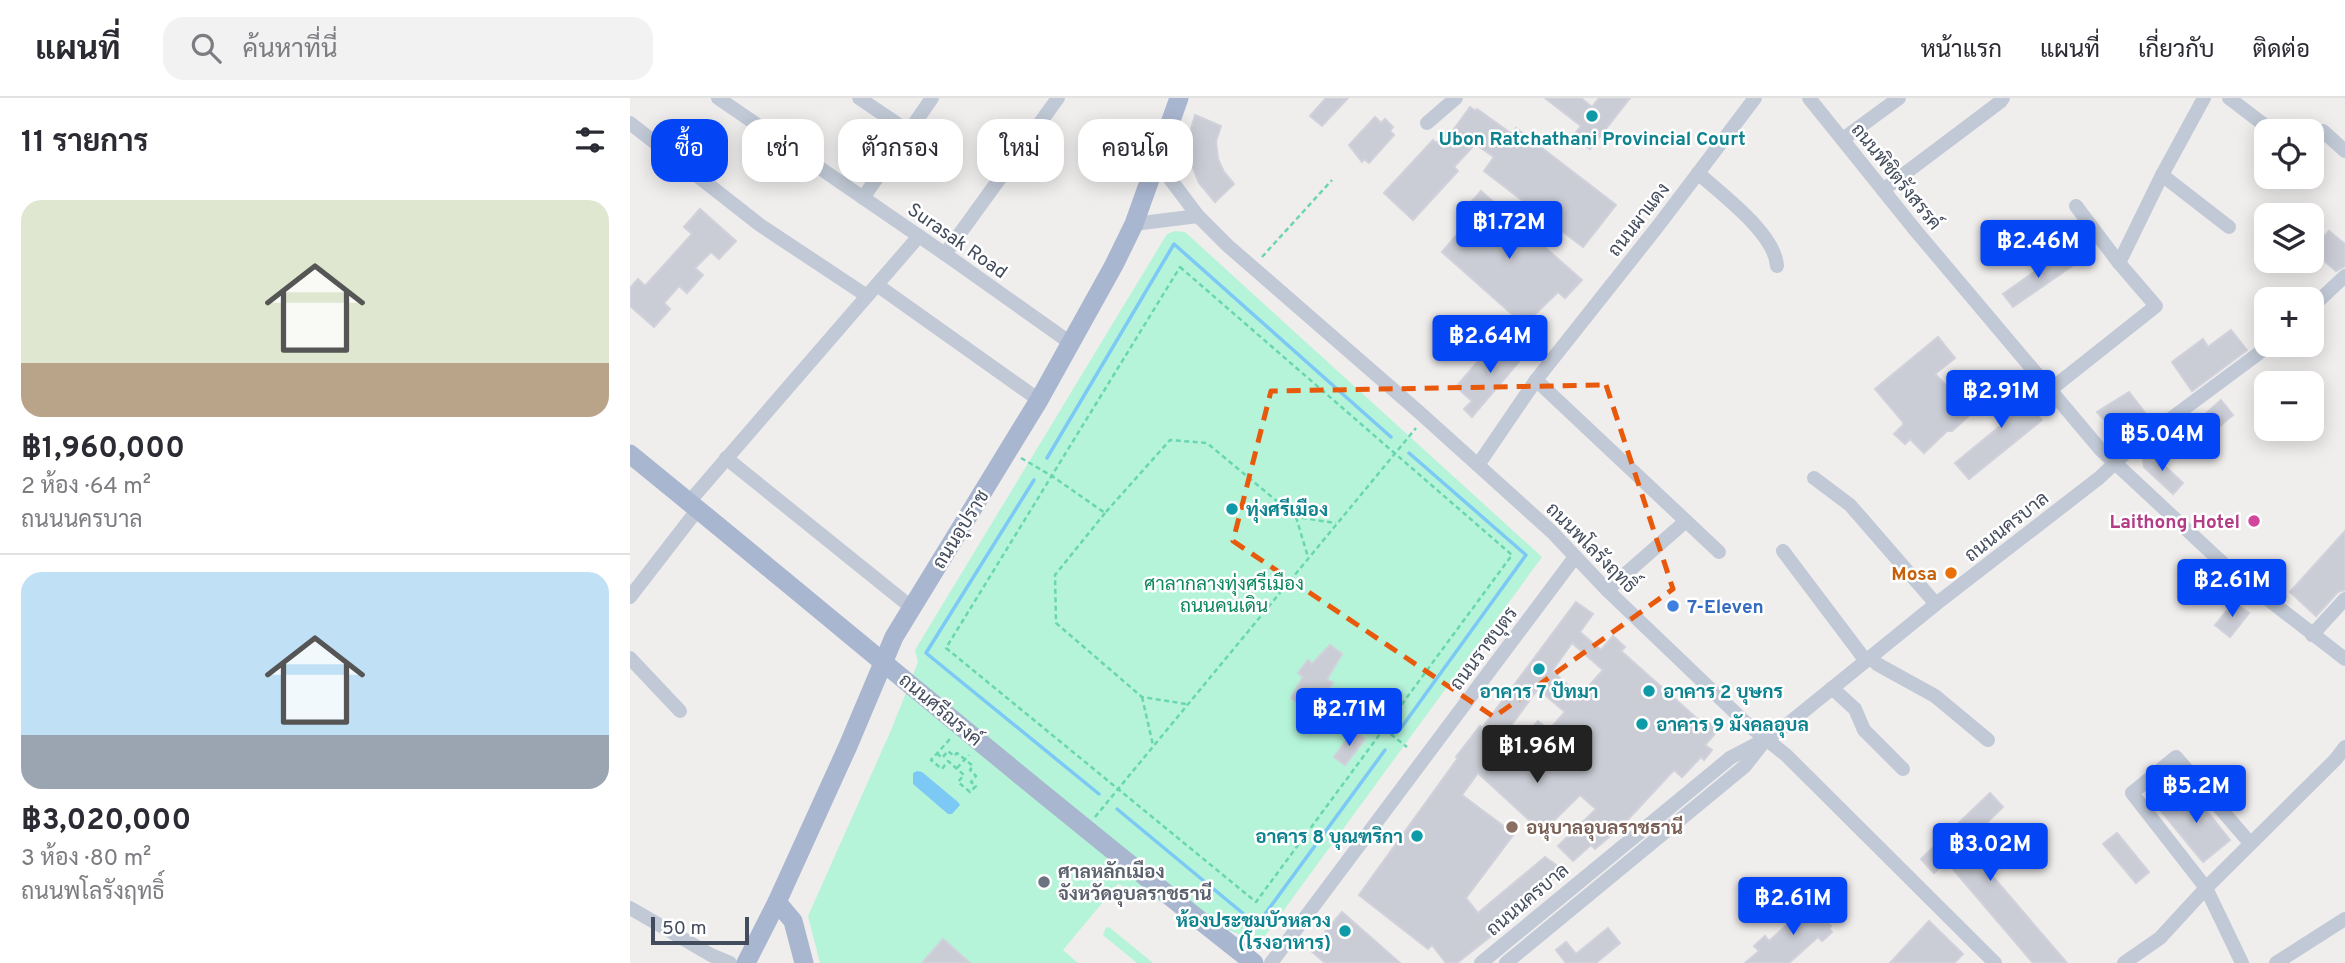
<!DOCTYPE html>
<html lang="th">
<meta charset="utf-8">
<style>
:root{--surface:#fff;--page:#f2f2f3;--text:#2b2b33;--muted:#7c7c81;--line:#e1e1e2;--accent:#0344f4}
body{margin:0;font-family:Overpass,Sarabun,sans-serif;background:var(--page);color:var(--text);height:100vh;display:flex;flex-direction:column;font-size:26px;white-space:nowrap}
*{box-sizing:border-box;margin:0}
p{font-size:23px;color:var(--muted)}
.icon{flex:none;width:38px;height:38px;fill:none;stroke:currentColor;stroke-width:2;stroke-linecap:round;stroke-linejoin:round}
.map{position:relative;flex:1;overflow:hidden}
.sheet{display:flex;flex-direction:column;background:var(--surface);width:630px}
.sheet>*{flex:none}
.guide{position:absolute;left:21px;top:21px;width:665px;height:63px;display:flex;gap:14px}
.controls{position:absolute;left:1624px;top:21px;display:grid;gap:14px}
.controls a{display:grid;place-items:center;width:70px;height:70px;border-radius:14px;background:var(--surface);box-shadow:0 4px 18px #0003;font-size:35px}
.scale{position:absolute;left:21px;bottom:18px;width:98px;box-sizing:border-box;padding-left:7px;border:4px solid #434c5d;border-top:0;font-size:19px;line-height:24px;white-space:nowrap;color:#434c5d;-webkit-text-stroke:5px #fff;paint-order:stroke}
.price{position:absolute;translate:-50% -60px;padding:0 16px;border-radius:7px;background:var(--accent);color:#fff;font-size:23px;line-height:46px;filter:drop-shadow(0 2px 4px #0008)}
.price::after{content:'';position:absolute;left:50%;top:42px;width:21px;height:16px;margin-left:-10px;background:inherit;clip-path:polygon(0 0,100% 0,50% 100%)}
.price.current{background:#222;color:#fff}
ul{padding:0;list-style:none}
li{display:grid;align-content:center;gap:14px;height:371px;padding:0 21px}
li+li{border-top:2px solid var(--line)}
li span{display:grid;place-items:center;height:217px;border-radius:21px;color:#555}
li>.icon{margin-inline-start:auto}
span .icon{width:126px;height:126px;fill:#fffc;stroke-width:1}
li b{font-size:30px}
h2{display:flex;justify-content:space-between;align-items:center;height:84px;padding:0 21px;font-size:30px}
.chip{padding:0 24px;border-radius:21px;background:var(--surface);box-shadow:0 4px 18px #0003;font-size:24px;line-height:63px}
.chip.current{background:var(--accent);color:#fff}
header{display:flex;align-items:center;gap:42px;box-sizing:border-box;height:98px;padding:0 35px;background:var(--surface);border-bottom:2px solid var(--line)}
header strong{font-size:33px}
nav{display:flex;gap:38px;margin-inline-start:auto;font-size:24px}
.search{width:490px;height:63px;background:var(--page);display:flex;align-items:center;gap:18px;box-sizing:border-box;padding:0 24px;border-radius:21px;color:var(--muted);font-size:26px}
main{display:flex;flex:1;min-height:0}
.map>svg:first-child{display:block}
.green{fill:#b5f4d8}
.water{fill:#7cc9f6}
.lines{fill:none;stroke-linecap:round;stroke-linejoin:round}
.stream{stroke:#7cc9f6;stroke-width:3.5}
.building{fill:#cbcdd6;stroke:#d0d1da;stroke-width:2;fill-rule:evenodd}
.path{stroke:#69d6b2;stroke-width:2.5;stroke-dasharray:5 3.5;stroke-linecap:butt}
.minor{stroke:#c1c9d6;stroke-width:14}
.major{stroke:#a9b6d0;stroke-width:19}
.marked{fill:none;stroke:#e8590c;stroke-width:5;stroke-dasharray:14 9;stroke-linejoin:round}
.culture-dot{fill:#0f9aa8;stroke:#fff;stroke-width:2.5}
.hotel-dot{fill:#d1479c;stroke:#fff;stroke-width:2.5}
.food-dot{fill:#e8710a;stroke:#fff;stroke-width:2.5}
.shop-dot{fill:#3f7fe0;stroke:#fff;stroke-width:2.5}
.education-dot{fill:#8d6e63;stroke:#fff;stroke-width:2.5}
.worship-dot{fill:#6b7280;stroke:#fff;stroke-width:2.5}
.labels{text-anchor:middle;stroke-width:5;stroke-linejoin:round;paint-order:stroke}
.culture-label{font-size:19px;font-weight:bold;fill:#0d838f;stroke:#fff;text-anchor:start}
.street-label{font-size:19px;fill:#434c5d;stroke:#fff}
.hotel-label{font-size:19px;font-weight:bold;fill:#b23c85;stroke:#fff;text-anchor:end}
.food-label{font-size:19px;font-weight:bold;fill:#c56008;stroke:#fff;text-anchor:end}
.park-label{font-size:19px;fill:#0b865d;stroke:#fff}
.shop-label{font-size:19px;font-weight:bold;fill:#366cbe;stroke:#fff;text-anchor:start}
.education-label{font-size:19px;font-weight:bold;fill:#785e54;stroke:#fff;text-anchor:start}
.worship-label{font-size:19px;font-weight:bold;fill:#5b616d;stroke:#fff;text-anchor:start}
</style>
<header>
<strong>แผนที่</strong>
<div class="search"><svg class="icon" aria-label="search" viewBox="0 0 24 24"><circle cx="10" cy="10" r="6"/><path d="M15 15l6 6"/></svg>ค้นหาที่นี่</div>
<nav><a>หน้าแรก</a><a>แผนที่</a><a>เกี่ยวกับ</a><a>ติดต่อ</a></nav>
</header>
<main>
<section class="sheet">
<h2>11 รายการ<svg class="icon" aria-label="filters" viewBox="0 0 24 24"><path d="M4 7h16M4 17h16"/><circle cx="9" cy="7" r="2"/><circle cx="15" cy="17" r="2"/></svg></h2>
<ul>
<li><span style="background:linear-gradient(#dfe7d0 75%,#b9a48a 0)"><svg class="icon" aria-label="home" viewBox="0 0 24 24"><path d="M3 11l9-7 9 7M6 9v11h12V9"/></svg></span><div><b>฿1,960,000</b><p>2 ห้อง · 64 m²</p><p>ถนนนครบาล</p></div></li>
<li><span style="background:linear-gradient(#bfe0f5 75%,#9aa5b1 0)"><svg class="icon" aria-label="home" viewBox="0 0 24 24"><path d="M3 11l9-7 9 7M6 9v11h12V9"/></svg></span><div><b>฿3,020,000</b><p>3 ห้อง · 80 m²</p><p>ถนนพโลรังฤทธิ์</p></div></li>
</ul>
</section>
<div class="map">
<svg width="1715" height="865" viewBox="0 0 1715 865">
<rect width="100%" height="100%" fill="#f0eded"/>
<g class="green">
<polygon points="545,133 555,134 912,459 632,842 625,843 488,786 433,852 448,865 190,865 178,818 262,630 288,564 285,552 537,136"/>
<polygon points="476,829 480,830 523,865 507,865 473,837"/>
</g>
<polygon class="water" points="287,673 292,674 328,704 330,707 322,716 318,716 283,686 283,675"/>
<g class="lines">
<g class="stream">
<polyline points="417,360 544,146 761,339"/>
<polyline points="404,382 296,555 469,696"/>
<polyline points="771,630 896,457 779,355"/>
<polyline points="487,711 627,827 755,652"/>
</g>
</g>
<g class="building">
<polygon points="696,0 718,0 692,28 680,18"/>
<polygon points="915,0 951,0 962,9 969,0 1000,0 960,51 943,38 951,28"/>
<polygon points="840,9 846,13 847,11 882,36 886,30 986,107 953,149 854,73 864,59 845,46 824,69 828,73 783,122 754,95 803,42 806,45 818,32 821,35"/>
<polygon points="565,17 591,28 586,43 588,61 594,74 604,86 585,104 569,85 561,65 559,38"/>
<polygon points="745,19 751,25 755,21 763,29 760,33 764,37 739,65 734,61 732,64 719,47"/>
<polygon points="851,93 952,182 935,200 928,194 894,227 812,154 843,118 835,111"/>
<polygon points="70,111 106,143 89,161 81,154 65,170 73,177 57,195 49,188 34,205 40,211 24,229 0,208 0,190 8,181 15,188 62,136 54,129"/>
<polygon points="1699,133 1715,146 1715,168 1706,173 1682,153"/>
<polygon points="1432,154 1442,168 1383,209 1373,196"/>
<polygon points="1601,232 1617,252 1562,293 1542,264 1573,241 1578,249"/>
<polygon points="897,238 905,245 842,319 834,311 842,303 826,289 862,247 878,261"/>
<polygon points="1308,239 1325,260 1305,276 1342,315 1322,333 1317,333 1294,355 1280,341 1275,346 1264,336 1273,327 1273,324 1245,291"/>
<polygon points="1381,284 1412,322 1339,381 1325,365 1375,324 1357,304"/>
<polygon points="1499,294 1520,321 1498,338 1488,337 1467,314"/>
<polygon points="1591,302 1603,317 1586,331 1574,317"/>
<polygon points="1521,355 1553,385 1543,396 1514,369 1513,361"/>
<polygon points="1715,433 1715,492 1708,494 1686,518 1660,494"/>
<polygon points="1570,468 1587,484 1570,503 1553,486"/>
<path d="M946,504l17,12 -13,18 21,18 12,-14 12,11 -4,4 80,71 3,-4 14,12 -13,15 7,5 -8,10 -3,-3 -19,20 -8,-7 -53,57 -26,22 -4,-4 -18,16 -15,-15 38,-37 -16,-14 -38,37 -64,-59 -16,22 52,39 -48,64 12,15 67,-56 18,13 -53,46 2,2 -12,11 -43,34h-11l-14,-18 -4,4 -69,-54 99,-137 -2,-1 24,-31 2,2zM942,545l31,27 -23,26 -28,-25zM908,591l27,23 -16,18 -11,-9 -41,45 -10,-8z"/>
<polygon points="1604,504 1619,515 1600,539 1585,527"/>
<polygon points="700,547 712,556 697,581 703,585 694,596 689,592 673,608 661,600 673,579 668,575 678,562 682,566"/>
<polygon points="723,633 735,641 715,667 704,659"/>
<polygon points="1559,691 1600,742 1573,764 1531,713"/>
<polygon points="1360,695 1373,709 1335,746 1437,865 1403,865 1316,763 1304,775 1291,761"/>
<polygon points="1487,735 1519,774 1506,785 1473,746"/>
<polygon points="1175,804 1179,808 1181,806 1201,828 1199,830 1202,834 1192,843 1188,839 1159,865 1115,865 1129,853 1124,848 1135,838 1139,843 1168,817 1164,813"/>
<polygon points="712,814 770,865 695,865 680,852"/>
<polygon points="1299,823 1333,856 1324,865 1260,865"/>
<polygon points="978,830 990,845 966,865 936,865 926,852 936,844 946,856"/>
<polygon points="313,841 340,865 292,865"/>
</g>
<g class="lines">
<g class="path">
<polyline points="632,159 702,82"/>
<polygon points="550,169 882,457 626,804 316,550"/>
<polyline points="391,360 422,378 475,415 540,342 577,345 666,419 706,425"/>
<polyline points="475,415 425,477 426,525 512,599 556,606"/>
<polyline points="666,419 678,459"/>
<polyline points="512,599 523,647"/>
<polyline points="754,631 777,649"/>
<polyline points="307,655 312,660 318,653 324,658 327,655 343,668 340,672 346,678 341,684 346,688 340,694 328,684 334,677 318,663 312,671 301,662 320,641"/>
<polyline points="327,670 339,657"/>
<polyline points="465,719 786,330"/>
</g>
<g class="minor">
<polyline points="88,0 315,156 442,246"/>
<polyline points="229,0 278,33"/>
<polyline points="1179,0 1286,133 1470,351 1599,471 1715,561"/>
<polyline points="1599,0 1637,29"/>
<polyline points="0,25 130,127 237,198"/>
<polyline points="797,25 826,0"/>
<polyline points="1693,33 1715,53"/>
<polyline points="1213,41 1269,0"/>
<polyline points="528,65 568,118 597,147 789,314 922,434 977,492 1116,625 1156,657 1365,865"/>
<path d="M1068,75c23,21 77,60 79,93"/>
<polyline points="1532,77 1599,129"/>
<polyline points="1253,92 1370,4 1373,0"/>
<polyline points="233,100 302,0"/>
<polyline points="1446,108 1489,165"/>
<polyline points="504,126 568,118"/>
<polyline points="315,156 428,0"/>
<polyline points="247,187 409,302"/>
<polyline points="1682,209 1715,178"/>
<polyline points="906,282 1089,454"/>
<polyline points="1420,292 1526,208 1489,165 1532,77 1574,0"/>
<polyline points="96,360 281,509"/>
<polyline points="848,367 906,282 1028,128 1125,0"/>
<polyline points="1184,380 1220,407 1306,506"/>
<polyline points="59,404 289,138"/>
<polyline points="1153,453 1236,563"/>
<polyline points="977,492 1056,423"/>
<polyline points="0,499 68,411"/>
<polyline points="1682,537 1715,501"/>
<polyline points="1241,559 1247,566 1305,598 1358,642"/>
<polyline points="0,560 50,613"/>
<polyline points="1202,590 1225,611 1234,632 1273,671"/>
<polyline points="1620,745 1546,659 1502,695 1576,790 1706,661 1715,649"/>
<polyline points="0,810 81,857 100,865"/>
<polyline points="641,865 945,459"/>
<polyline points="851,865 1100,660 1136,641 1158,626 1306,506 1469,380 1500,351 1640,247"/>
<polyline points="876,865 1115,668 1133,645"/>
<polyline points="1494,865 1530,840 1576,790 1612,865"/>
<polyline points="1646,865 1715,821"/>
</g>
<g class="major">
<path d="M0,356c208,169 412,343 624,509"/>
<polyline points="147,804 163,823 174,865"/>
<polyline points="116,865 147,804 218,648 264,539 409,302 484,167 504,126 549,0"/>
</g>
</g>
<path class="marked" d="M976,287l67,204 -179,128 -261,-176 38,-150z"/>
<g class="culture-dot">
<circle cx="962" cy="18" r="7"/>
<circle cx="602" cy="411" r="7"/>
<circle cx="909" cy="571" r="7"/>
<circle cx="1019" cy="593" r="7"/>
<circle cx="1012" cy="626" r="7"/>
<circle cx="787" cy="738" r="7"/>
<circle cx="715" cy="833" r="7"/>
</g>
<circle class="hotel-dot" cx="1624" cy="423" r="7"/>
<circle class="food-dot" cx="1321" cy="475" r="7"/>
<circle class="shop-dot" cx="1043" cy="508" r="7"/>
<circle class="education-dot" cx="882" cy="729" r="7"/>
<circle class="worship-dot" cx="414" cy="784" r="7"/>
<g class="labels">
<g class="culture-label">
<text x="962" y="47" text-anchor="middle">Ubon Ratchathani Provincial Court</text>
<text x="616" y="418">ทุ่งศรีเมือง</text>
<text x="909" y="600" text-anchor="middle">อาคาร 7 ปัทมา</text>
<text x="1033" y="600">อาคาร 2 บุษกร</text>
<text x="1026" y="633">อาคาร 9 มังคลอุบล</text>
<text x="773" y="745" text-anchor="end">อาคาร 8 บุณฑริกา</text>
<text x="701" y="829" text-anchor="end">ห้องประชุมบัวหลวง<tspan x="701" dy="22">(โรงอาหาร)</tspan></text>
</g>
<g class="street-label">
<text transform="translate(1267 78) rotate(51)" y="7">ถนนพิชิตรังสรรค์</text>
<text transform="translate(1008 121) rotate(-52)" y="7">ถนนผาแดง</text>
<text transform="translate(328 142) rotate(35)" y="7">Surasak Road</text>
<text transform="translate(1376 428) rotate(-38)" y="7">ถนนนครบาล</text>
<text transform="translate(330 431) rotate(-58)" y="7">ถนนอุปราช</text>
<text transform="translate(962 449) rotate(45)" y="7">ถนนพโลรังฤทธิ์</text>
<text transform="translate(853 550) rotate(-53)" y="7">ถนนราชบุตร</text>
<text transform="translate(311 611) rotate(40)" y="7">ถนนศรีณรงค์</text>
<text transform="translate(897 801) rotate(-40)" y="7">ถนนนครบาล</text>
</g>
<g class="hotel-label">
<text x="1610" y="430">Laithong Hotel</text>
</g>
<g class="food-label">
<text x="1307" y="482">Mosa</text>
</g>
<g class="park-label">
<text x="594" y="492">ศาลากลางทุ่งศรีเมือง<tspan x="594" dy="22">ถนนคนเดิน</tspan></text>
</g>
<g class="shop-label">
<text x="1057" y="515">7-Eleven</text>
</g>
<g class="education-label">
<text x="896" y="736">อนุบาลอุบลราชธานี</text>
</g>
<g class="worship-label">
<text x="428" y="780">ศาลหลักเมือง<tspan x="428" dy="22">จังหวัดอุบลราชธานี</tspan></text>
</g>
</g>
</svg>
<div class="controls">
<a><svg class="icon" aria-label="locate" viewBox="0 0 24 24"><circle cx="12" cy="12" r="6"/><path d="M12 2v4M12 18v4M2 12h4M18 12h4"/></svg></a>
<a><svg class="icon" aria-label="layers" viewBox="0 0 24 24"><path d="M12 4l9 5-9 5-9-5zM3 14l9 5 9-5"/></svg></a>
<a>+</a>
<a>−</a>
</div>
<div class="scale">50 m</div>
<b class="price" style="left:879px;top:163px">฿1.72M</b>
<b class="price" style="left:1408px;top:182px">฿2.46M</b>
<b class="price" style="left:860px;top:277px">฿2.64M</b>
<b class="price" style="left:1371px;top:332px">฿2.91M</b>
<b class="price" style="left:1532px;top:375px">฿5.04M</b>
<b class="price" style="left:1602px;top:521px">฿2.61M</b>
<b class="price" style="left:719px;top:650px">฿2.71M</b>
<b class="price current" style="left:907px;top:687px">฿1.96M</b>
<b class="price" style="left:1566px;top:727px">฿5.2M</b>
<b class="price" style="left:1360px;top:785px">฿3.02M</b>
<b class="price" style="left:1163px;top:839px">฿2.61M</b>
<div class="guide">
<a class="chip current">ซื้อ</a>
<a class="chip">เช่า</a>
<a class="chip">ตัวกรอง</a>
<a class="chip">ใหม่</a>
<a class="chip">คอนโด</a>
</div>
</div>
</main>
